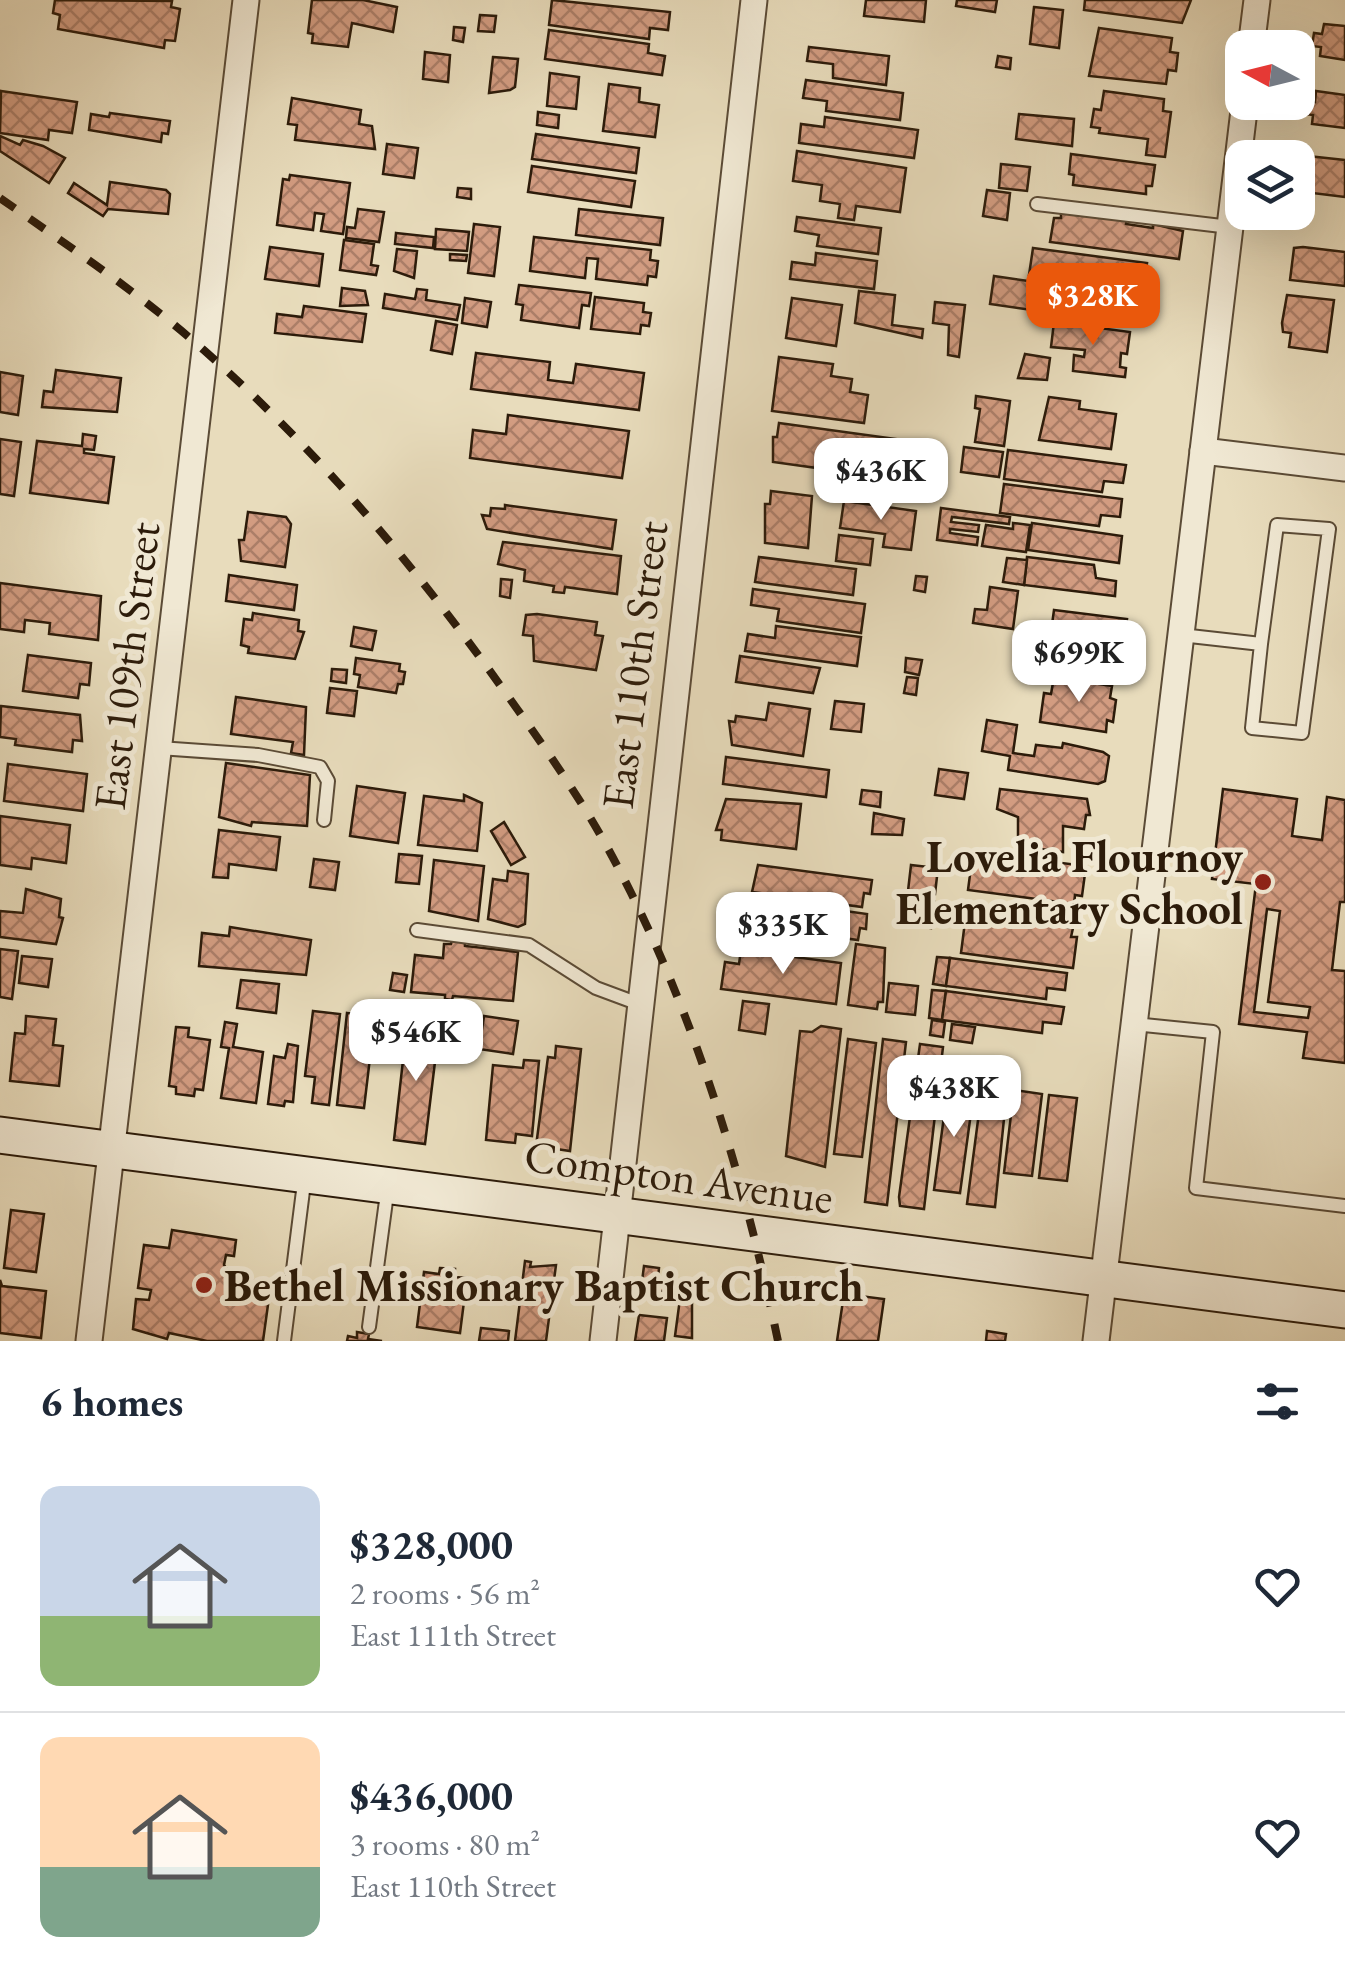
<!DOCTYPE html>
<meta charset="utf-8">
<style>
:root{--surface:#fff;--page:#f6f6f7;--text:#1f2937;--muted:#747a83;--line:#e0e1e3;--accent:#ea580c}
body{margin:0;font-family:"EB Garamond",serif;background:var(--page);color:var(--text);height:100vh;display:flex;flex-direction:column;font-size:38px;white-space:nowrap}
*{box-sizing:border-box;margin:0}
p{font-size:32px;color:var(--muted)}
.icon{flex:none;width:55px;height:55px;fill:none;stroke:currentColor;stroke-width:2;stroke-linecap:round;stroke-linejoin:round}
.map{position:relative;height:1341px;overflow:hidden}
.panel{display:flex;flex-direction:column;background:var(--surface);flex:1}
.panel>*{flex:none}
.needle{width:65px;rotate:277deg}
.tools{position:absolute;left:1225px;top:30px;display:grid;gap:20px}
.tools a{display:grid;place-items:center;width:90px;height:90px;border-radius:20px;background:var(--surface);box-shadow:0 10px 40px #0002;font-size:50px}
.price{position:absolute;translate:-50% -85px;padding:0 22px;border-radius:20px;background:#fff;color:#222;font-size:32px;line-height:65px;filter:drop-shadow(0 2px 5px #0008)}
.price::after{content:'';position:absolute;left:50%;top:60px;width:30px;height:22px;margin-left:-15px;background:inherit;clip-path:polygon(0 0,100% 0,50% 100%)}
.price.selected{background:var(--accent);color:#fff}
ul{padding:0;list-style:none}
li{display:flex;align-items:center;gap:30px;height:250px;padding:0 40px}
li+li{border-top:2px solid var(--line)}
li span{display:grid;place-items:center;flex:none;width:280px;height:200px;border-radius:20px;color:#555}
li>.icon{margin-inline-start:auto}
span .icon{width:120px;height:120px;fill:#fffc;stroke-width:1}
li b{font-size:42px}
h2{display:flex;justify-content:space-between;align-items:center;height:120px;padding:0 40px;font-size:42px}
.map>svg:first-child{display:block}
.building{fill:url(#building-cross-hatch);stroke:#2c1b0a;stroke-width:2.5;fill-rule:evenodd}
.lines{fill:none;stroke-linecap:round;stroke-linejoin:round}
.lane-casing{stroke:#5b4b36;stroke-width:16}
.street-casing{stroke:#5b4b36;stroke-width:29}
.secondary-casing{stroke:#2c1b0a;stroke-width:39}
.lane{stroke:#f0e8d3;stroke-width:12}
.street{stroke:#f0e8d3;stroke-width:25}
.secondary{stroke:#f0e8d3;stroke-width:35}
.rail{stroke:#2c1b0a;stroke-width:8;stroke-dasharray:18 18;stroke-linecap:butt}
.poi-dot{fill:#8f2418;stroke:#f0e8d3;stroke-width:4}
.labels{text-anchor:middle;stroke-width:10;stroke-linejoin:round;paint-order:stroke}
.street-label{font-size:45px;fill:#2c1b0a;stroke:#f0e8d3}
.poi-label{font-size:45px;font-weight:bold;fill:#2c1b0a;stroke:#f0e8d3;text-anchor:end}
</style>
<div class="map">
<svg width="1345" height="1341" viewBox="0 0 1345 1341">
<defs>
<pattern id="building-cross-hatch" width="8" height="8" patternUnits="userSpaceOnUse" patternTransform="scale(2.5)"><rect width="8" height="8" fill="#d29c81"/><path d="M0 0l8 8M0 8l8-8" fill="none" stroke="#ab7e68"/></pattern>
</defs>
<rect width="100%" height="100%" fill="#e8dcbc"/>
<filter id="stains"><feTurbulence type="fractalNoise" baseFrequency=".002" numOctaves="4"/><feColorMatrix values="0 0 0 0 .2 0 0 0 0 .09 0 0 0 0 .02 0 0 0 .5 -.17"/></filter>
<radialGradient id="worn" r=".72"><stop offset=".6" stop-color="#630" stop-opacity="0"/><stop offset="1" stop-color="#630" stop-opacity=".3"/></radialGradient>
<g class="building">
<polygon points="55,0 172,1 171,7 180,9 175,41 165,40 164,48 58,29 60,15 53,13"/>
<polygon points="312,0 363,0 397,7 393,32 352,23 348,47 312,43 313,34 308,33"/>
<polygon points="552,0 670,12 668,30 650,28 649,39 549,25"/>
<polygon points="866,0 926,0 924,22 864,16"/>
<polygon points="957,0 997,0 995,12 956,6"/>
<polygon points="1085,0 1191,0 1182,23 1084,10"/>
<polygon points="1034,7 1063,10 1059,48 1030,44"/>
<polygon points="480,15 496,16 494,32 478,31"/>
<polygon points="1324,24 1345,26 1345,60 1320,56 1321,47 1312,46 1314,33 1322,34"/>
<polygon points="454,27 465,28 463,42 453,40"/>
<polygon points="1099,28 1172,38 1170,52 1178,53 1176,71 1168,70 1166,84 1089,76"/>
<polygon points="549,30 649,44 648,53 665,56 662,75 545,59"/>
<polygon points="809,47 889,56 886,85 833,78 833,64 807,61"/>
<polygon points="425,52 450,55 448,82 423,79"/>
<polygon points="998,56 1011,58 1010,69 996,67"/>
<polygon points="493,57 518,59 515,87 510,90 489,93"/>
<polygon points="550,73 579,77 576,109 547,106"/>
<polygon points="806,80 903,93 900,120 826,111 827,101 803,98"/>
<polygon points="609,84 640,88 639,102 659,105 655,137 603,131"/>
<polygon points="1,91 77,102 72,133 49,130 48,140 0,133"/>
<polygon points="1104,91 1164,99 1163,111 1171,112 1165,157 1146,155 1148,139 1099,133 1100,128 1091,127 1094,109 1101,110"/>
<polygon points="1316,91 1345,95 1345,128 1312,124 1313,115 1305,114 1307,101 1315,102"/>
<polygon points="292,98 361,110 359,124 372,126 375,149 295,140 297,125 288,124"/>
<polygon points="538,112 559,115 558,128 537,125"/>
<polygon points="110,113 170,121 168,134 162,133 161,142 89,130 91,114 109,117"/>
<polygon points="1019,114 1074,119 1072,146 1016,139"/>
<polygon points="825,117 918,130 914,158 799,143 801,124 824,127"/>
<polygon points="536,134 639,148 636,173 532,159"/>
<polygon points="0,136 20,145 23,140 43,146 65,158 49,183 0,151"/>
<polygon points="387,144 418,148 414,178 383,174"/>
<polygon points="797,151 906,168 900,212 856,206 854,220 838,218 840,204 820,201 822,185 793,181"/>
<polygon points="1071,154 1155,165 1152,186 1146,186 1146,194 1073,185 1074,175 1069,174"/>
<polygon points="1308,156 1345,160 1345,197 1304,192"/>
<polygon points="1001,164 1030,167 1027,191 999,188"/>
<polygon points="532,166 635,181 631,207 528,192"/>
<polygon points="290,175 350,183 343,234 321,231 324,214 315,213 313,230 277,225 283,179 289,180"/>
<polygon points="110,182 166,190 170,194 168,214 108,209 103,216 68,193 74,183 107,205"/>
<polygon points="458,188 471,189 471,199 457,197"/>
<polygon points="987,190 1010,193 1007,220 983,216"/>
<polygon points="358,209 384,212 379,242 346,238 347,227 355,228"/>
<polygon points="579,209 663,218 660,245 576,235"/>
<polygon points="1061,213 1127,216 1126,224 1153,228 1153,224 1183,231 1179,259 1050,242 1054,218 1061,218"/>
<polygon points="797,217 881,228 878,254 817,246 819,235 795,231"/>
<polygon points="474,224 500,227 494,276 468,273"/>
<polygon points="436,229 469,232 467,251 435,249"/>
<polygon points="396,233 434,237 433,248 395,244"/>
<polygon points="534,237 651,250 650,260 658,261 656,277 648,276 647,285 596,279 598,259 587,258 585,278 530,271"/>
<polygon points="344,240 374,244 371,265 378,266 376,275 340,270"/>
<polygon points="270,247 323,254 319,286 265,279"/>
<polygon points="1303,247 1345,252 1345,286 1290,280 1294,248"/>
<polygon points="1033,248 1147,263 1144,284 1114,280 1114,286 1029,275"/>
<polygon points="397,249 417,251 414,278 394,271"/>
<polygon points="816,253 877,261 874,289 790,279 792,262 815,265"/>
<polygon points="450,254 467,255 466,261 450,260"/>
<polygon points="994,276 1113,293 1113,299 1142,303 1139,325 990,304"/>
<polygon points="519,285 591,293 589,306 582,305 579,328 521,320 523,305 516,304"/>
<polygon points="342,288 365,291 368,305 340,306"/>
<polygon points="417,289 427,290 426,300 460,305 457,320 383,308 385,294 415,299"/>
<polygon points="859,291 895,295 892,325 923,329 922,338 855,323"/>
<polygon points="1287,295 1334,300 1327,352 1289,347 1291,333 1283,332 1282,323"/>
<polygon points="595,297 644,303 643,312 651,313 649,326 641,325 640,334 591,329"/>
<polygon points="465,298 491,302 487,327 462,323"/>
<polygon points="792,298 842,305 836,346 786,338"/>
<polygon points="935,302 965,305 959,357 948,355 949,325 933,323"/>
<polygon points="304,306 366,314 362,342 275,333 277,314 302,317"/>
<polygon points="436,321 457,325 452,354 431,350"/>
<polygon points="1054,322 1130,332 1127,354 1121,353 1120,367 1126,368 1125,377 1073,371 1074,355 1084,357 1085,350 1051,347"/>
<polygon points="476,353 550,362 548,380 573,383 576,364 644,373 639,410 471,389"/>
<polygon points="1025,354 1050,358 1047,380 1018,378"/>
<polygon points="779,357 833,364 831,376 852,379 850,392 868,395 864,423 772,411"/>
<polygon points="56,370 121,378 117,412 42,407 44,391 53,392"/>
<polygon points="0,372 23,376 18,415 0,412"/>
<polygon points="976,396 1010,401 1004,446 975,442 980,409 975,408"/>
<polygon points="1049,397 1080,401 1079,409 1116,414 1111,449 1039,440"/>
<polygon points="508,415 629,431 622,478 470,458 473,430 506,434"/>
<polygon points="779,423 896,439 888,494 848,489 852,460 819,456 817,468 773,462 773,437 777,437"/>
<polygon points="83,434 96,436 94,450 84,449 84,453 114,457 108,503 30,493 37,441 82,446"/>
<polygon points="0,439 21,442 14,496 0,494"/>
<polygon points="964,447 1003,452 999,477 961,472"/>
<polygon points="1008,450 1126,465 1123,483 1104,481 1102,492 1004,479"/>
<polygon points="1004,484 1122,499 1120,517 1101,515 1099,526 1000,513"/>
<polygon points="771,491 812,496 808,548 765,543 765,504 770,504"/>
<polygon points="844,501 916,511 911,550 883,547 885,534 840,528"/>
<polygon points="505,505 616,520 612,549 487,529 482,515 490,516 491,508 505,509"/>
<polygon points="941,508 1010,517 1009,524 952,517 951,522 979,525 978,532 950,529 950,533 978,537 977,545 937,540"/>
<polygon points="248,512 286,517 291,524 285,567 241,561 239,540 244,540"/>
<polygon points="1013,523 1030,525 1026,552 982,546 986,525 1013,529"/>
<polygon points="1032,523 1122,536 1119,563 1028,550"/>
<polygon points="839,535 873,539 870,565 836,561"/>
<polygon points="503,542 621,556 617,594 565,587 564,593 553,592 554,586 524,581 525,570 498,564"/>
<polygon points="759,557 856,569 853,595 755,582"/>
<polygon points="1027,557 1094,565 1096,578 1116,581 1115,596 1024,585"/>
<polygon points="1007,558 1027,560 1024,585 1003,582"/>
<polygon points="229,575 297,585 294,610 226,601"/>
<polygon points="916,576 927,577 925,592 914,590"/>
<polygon points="501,579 512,580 510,598 500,596"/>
<polygon points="0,583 101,596 98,640 49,634 50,623 25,620 24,632 0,629"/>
<polygon points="990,587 1018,591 1013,629 973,623 975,609 987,610"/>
<polygon points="753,589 865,604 861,633 777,621 779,609 751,605"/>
<polygon points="1054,610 1127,619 1121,663 1048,654"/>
<polygon points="253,613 299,620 298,631 304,632 295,659 248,653 249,647 241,645 244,619 252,620"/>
<polygon points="537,614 597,622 595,635 603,636 596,670 534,661 533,636 523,635 526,615"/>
<polygon points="776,626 861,637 857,666 745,651 748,634 775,638"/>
<polygon points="354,627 376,631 372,650 351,646"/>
<polygon points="28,655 91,663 89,685 80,684 78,698 23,691"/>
<polygon points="740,656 820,668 813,693 736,682"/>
<polygon points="356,658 400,664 399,671 405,672 403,684 398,684 396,693 358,687 360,675 354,674"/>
<polygon points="906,658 922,660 919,675 905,672"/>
<polygon points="332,669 347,670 346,683 331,681"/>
<polygon points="907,677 918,678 916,695 904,693"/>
<polygon points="1054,677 1112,686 1110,698 1116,700 1113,722 1107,720 1106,732 1040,722 1044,693 1051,694"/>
<polygon points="330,688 357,691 354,716 327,713"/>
<polygon points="236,697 306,707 304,755 291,753 293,742 231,734"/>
<polygon points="835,701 864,704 861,732 831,729"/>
<polygon points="769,703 810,709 803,756 732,745 729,721 735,722 736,716 766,720"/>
<polygon points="1,706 80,715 82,741 73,740 72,752 15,745 16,739 0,737"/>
<polygon points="987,720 1017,725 1013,753 1034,756 1036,745 1062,748 1063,743 1103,752 1109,756 1105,781 1098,784 1008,770 1010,756 982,751"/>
<polygon points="726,757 829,770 826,797 723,784"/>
<polygon points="226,763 310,775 307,826 252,822 251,826 219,817"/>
<polygon points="8,764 87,774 83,811 4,801"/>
<polygon points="939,769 968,773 964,799 935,795"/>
<polygon points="357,786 405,793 398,843 350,836"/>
<polygon points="1000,789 1087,799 1090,815 1086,815 1084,829 1063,826 1063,852 1018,846 1018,817 997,809"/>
<path d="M1223,789l74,10 -5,37 30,4 5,-43 18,3v102h-5l-8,68 13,1v92l-42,-5 4,-26 -68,-8 17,-140 -44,-5zM1267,909l13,2 -12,91 42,5 -2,11 -54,-6z"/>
<polygon points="862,790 881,792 880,807 860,804"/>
<polygon points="464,795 482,803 477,851 418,845 424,796 464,801"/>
<polygon points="726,799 801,804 796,849 721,840 722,830 716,830"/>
<polygon points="874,813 904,819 902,835 872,834"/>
<polygon points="0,816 70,825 66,863 32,858 31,869 0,865"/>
<polygon points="504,822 525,857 511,865 491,831"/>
<polygon points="219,830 280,837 276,870 229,864 228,878 213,877"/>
<polygon points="973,852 1086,866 1082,896 1075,895 1074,904 968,890"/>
<polygon points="399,854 422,856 419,884 396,882"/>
<polygon points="314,859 339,862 335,890 310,887"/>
<polygon points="434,860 484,866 478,921 429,911"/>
<polygon points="758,865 872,880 870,894 864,893 862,907 752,892"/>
<polygon points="911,865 938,868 935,894 908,891"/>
<polygon points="508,871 528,874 525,924 518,927 488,919 493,879 507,881"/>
<polygon points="26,889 61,899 59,917 63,918 56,944 0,937 0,911 23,913"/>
<polygon points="753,898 867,914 866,929 860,928 858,940 748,925"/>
<polygon points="906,898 934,901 931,928 903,924"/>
<polygon points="966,914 1073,928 1071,937 1077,937 1073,968 961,953"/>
<polygon points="230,927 311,940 306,975 199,966 202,933 229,936"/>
<polygon points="452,940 465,941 465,946 518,952 513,1001 453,996 452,1000 445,999 445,995 411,992 415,955 443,958 444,944 451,944"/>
<polygon points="856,944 885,948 883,1002 878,1002 877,1009 848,1005"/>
<polygon points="0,949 18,951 12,999 0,997"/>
<polygon points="741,950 841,963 836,1004 721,989 725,962 739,964"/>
<polygon points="22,956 52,959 48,987 19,983"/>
<polygon points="937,957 950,958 946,986 933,984"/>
<polygon points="950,958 1067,973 1065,990 1047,988 1046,999 946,986"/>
<polygon points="393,973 407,975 404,992 390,990"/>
<polygon points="241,980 279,984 276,1013 237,1008"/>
<polygon points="889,983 918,986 915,1015 886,1012"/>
<polygon points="932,990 946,991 942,1020 929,1018"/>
<polygon points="946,991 1064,1007 1061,1024 1043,1022 1042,1033 942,1020"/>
<polygon points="743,1001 769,1004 765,1034 739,1030"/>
<polygon points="313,1011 340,1014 329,1105 312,1103 315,1077 305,1076"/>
<polygon points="347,1013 375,1016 364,1108 337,1105"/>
<polygon points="26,1016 56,1019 53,1045 63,1046 59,1086 10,1081 15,1033 25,1034"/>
<polygon points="484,1016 518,1021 513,1054 479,1049"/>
<polygon points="932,1020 945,1022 943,1037 930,1035"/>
<polygon points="225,1022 237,1024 233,1047 263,1052 256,1103 221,1098 229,1048 221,1047"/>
<polygon points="952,1024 975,1027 972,1043 950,1040"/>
<polygon points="407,1025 439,1029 425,1144 394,1140"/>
<polygon points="821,1026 841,1029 825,1167 786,1156 800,1031 812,1032"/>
<polygon points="176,1027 189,1028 188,1037 210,1040 203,1090 195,1089 194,1096 176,1094 176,1087 169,1086"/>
<polygon points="848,1039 876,1043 862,1157 834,1154"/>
<polygon points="883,1039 906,1042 887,1205 865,1202"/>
<polygon points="288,1044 298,1046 293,1102 285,1101 284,1106 268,1104 274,1056 285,1058"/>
<polygon points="920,1044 943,1047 924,1209 900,1206 899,1197"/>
<polygon points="556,1046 581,1049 570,1151 536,1146 548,1057 555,1058"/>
<polygon points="524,1060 539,1061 532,1136 516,1134 515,1143 486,1140 493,1065 523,1068"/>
<polygon points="948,1087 974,1091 960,1193 934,1190"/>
<polygon points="1014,1090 1042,1094 1032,1176 1004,1173"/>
<polygon points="1049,1095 1077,1098 1067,1181 1039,1178"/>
<polygon points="980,1105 1005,1109 995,1207 967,1204"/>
<polygon points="11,1210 44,1214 36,1272 4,1268"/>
<polygon points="172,1230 236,1240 234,1256 226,1255 224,1265 233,1277 271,1283 263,1341 207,1341 169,1333 167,1339 133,1329 136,1299 149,1300 151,1290 138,1288 144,1245 169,1248"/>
<polygon points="525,1261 531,1262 530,1267 556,1265 546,1341 515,1341"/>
<polygon points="644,1266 659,1268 658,1278 672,1280 671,1292 641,1289"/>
<polygon points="440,1268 455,1269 454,1277 467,1278 460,1333 417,1327 424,1272 439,1274"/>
<polygon points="0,1280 2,1286 46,1291 41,1338 0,1333"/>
<polygon points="681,1291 692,1292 692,1338 675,1336"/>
<polygon points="844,1294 884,1299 878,1341 837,1341"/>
<polygon points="639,1315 667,1318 664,1341 635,1341"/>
<polygon points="481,1328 509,1331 508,1341 479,1341"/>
<polygon points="987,1331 1006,1334 1005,1341 986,1341"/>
<polygon points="357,1332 369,1334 368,1339 382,1341 347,1341 348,1336 357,1338"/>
</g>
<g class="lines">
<g class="lane-casing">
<g id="lane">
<polyline points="1037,204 1230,227"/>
<polyline points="1181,635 1261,644 1252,728 1302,733 1329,529 1277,525 1261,644"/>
<polyline points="159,748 258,755 320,767 328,781 324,820"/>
<polyline points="417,930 529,945 596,988 639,1004"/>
<polyline points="1134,1024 1213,1032 1196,1188 1345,1206"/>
<polyline points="369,1327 388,1186"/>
<polyline points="284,1341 305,1175"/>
</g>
</g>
<g class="street-casing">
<g id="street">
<polyline points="1251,48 1257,0"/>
<polyline points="1203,451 1345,468"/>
<polyline points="89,1341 246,0"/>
<polyline points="603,1341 754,0"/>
<polyline points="1096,1341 1245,102"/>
</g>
</g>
<g class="secondary-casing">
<polyline id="secondary" points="0,1135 1345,1310"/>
</g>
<use href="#lane" class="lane"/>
<use href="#street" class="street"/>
<use href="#secondary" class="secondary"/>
<path class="rail" d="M0,198c70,49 142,97 206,154 114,101 210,215 299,340 38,53 76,106 107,164 81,151 131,318 166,485"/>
</g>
<g class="poi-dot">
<circle cx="1263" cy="882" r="10"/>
<circle cx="204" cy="1285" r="10"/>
</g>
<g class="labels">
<g class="street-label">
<text transform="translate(634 665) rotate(-83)" y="16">East 110th Street</text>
<text transform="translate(126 666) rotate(-83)" y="16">East 109th Street</text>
<text transform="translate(679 1176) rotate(8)" y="16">Compton Avenue</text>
</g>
<g class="poi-label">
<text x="1243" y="872">Lovelia Flournoy<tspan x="1243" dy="52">Elementary School</tspan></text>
<text x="224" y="1301" text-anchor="start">Bethel Missionary Baptist Church</text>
</g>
</g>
<rect width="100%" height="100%" filter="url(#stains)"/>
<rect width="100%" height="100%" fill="url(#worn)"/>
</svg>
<div class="tools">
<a><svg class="needle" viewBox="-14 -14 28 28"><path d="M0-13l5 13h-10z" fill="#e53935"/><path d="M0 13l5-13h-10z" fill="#747a83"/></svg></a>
<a><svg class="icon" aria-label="layers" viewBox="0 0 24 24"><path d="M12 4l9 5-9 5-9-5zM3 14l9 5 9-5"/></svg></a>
</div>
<b class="price selected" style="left:1093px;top:348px">$328K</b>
<b class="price" style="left:881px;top:523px">$436K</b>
<b class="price" style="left:1079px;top:705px">$699K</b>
<b class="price" style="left:783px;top:977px">$335K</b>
<b class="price" style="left:416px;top:1084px">$546K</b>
<b class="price" style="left:954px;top:1140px">$438K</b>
</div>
<section class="panel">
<h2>6 homes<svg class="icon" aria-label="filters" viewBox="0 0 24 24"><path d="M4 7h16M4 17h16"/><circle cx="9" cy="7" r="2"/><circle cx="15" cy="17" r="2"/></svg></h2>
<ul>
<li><span style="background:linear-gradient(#c9d6e8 65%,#8fb573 0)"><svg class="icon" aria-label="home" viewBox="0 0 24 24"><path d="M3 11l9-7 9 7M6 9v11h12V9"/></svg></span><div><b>$328,000</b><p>2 rooms · 56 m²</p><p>East 111th Street</p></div><svg class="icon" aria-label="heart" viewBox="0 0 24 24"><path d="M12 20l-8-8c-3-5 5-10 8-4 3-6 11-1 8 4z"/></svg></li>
<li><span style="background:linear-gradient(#ffd9b3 65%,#7fa58c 0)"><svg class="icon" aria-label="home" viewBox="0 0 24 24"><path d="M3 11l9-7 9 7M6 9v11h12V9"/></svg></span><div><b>$436,000</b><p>3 rooms · 80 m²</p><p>East 110th Street</p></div><svg class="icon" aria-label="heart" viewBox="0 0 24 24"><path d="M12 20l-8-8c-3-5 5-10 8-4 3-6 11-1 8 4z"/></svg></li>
</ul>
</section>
